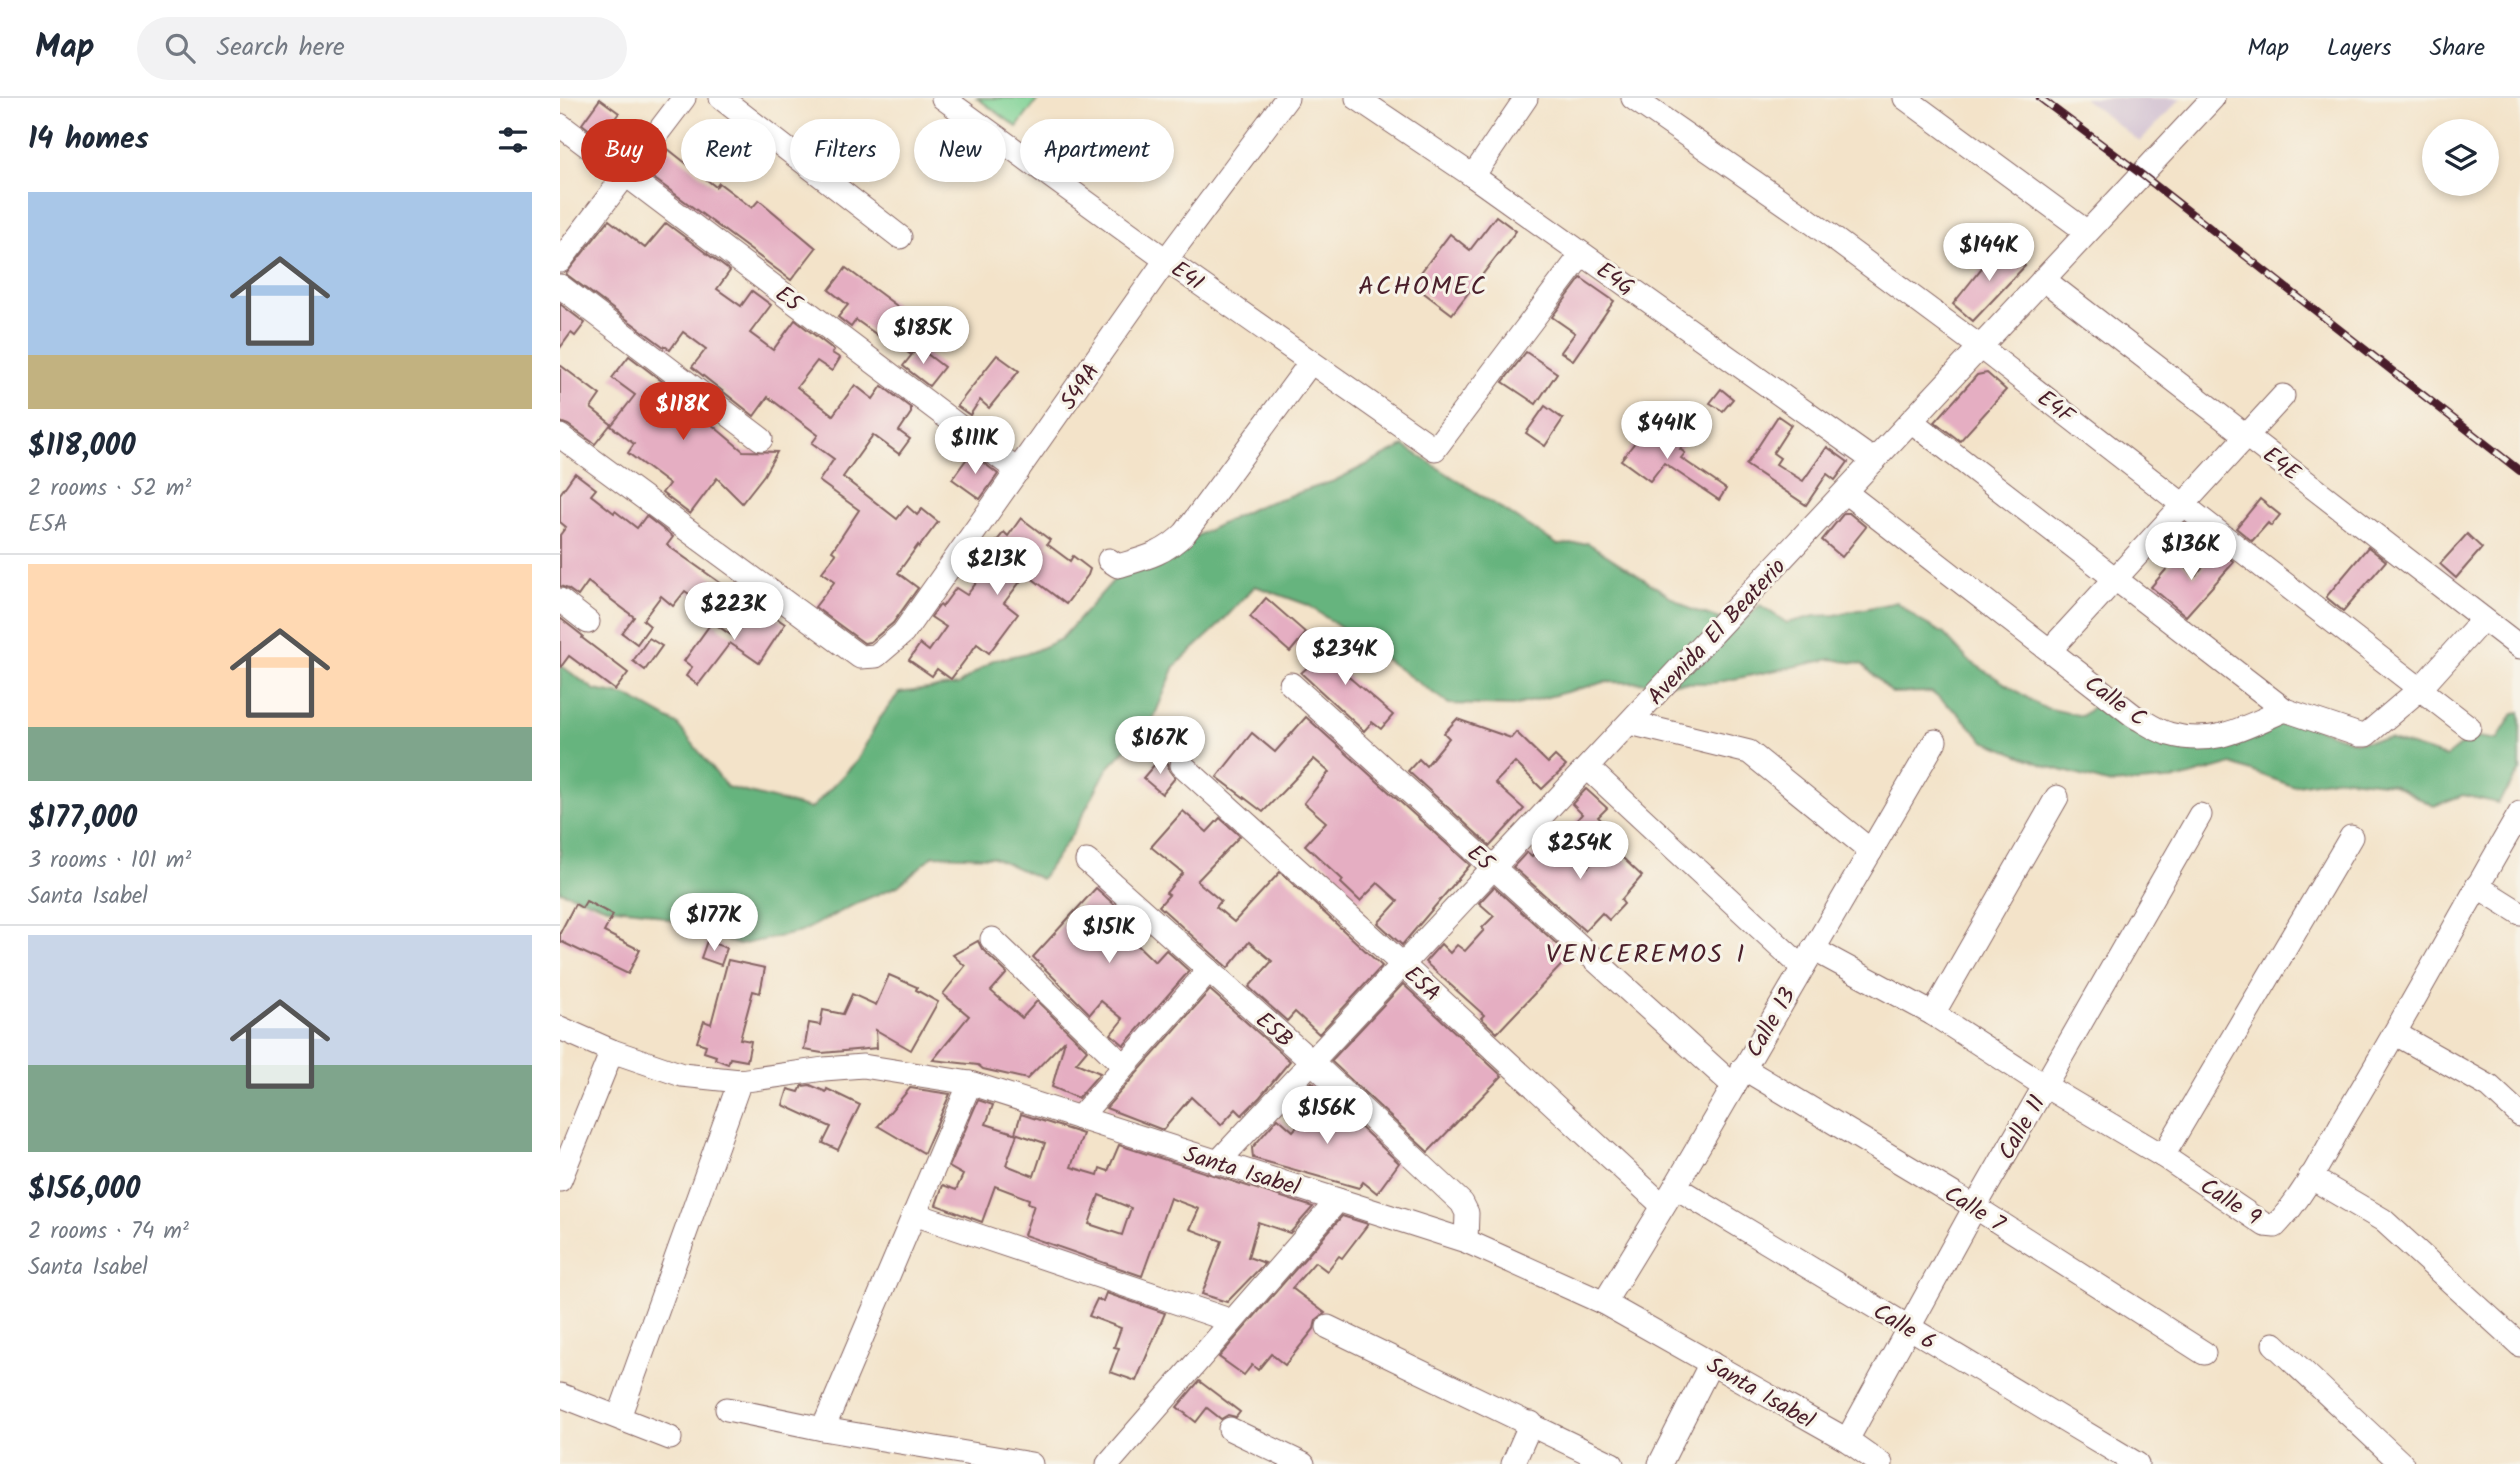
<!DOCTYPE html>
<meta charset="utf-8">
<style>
:root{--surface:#fff;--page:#f2f2f3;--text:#1f2937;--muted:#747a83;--line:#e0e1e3;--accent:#c8321e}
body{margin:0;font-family:Kalam,sans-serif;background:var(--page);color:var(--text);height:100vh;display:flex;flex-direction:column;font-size:26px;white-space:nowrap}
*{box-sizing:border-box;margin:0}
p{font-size:23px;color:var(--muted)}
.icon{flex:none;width:38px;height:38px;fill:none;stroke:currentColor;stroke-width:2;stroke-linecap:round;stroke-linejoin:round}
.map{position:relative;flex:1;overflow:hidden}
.details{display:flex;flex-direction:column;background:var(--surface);width:560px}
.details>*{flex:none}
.top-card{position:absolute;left:21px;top:21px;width:665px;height:63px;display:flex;gap:14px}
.controls{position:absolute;left:1862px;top:21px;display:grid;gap:14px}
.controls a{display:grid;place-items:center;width:77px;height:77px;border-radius:50%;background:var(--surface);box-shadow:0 4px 10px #0003;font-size:35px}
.price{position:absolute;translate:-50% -60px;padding:0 16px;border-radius:24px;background:#fff;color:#222;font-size:23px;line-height:46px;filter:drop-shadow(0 2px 4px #0008)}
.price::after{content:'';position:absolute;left:50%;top:42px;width:21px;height:16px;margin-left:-10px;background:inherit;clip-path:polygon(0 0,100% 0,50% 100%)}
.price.selected{background:var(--accent);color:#fff}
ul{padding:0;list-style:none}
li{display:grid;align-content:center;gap:14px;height:371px;padding:0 28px}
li+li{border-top:2px solid var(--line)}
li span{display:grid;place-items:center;height:217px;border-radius:0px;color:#555}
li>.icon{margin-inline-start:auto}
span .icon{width:126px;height:126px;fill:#fffc;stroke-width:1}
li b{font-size:30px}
h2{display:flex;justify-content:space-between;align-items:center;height:84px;padding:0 28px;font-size:30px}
.pill{padding:0 24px;border-radius:32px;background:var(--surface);box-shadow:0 4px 10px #0003;font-size:24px;line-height:63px}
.pill.selected{background:var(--accent);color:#fff}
header{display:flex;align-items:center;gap:42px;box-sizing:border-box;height:98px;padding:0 35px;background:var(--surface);border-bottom:2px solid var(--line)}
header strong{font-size:33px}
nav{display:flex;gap:38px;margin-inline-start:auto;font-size:24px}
.search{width:490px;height:63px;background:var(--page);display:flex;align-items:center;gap:18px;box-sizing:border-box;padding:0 24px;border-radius:38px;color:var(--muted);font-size:26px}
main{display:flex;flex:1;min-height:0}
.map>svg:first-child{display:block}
.industrial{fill:#cfbdd0}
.green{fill:#7ed294;stroke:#647860;stroke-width:2}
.forest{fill:#66b47e;stroke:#586a54;stroke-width:2}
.building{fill:#e5aec2;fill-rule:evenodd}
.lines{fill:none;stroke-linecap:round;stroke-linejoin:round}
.minor-casing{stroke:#856462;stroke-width:25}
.minor{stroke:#fff;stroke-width:23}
.rail-casing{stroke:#4a1f2b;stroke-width:8}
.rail{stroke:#f7f3e8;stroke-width:5;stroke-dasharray:16;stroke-linecap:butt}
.labels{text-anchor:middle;stroke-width:6;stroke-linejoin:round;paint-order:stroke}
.street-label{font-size:23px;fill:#4a1f2b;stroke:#f7f3e8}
.quarter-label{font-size:26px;letter-spacing:2px;fill:#4a1f2b;stroke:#f7f3e8}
</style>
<header>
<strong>Map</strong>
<div class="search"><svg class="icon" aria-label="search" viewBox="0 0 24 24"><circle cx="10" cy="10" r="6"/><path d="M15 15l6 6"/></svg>Search here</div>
<nav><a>Map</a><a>Layers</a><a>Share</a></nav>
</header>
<main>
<section class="details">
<h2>14 homes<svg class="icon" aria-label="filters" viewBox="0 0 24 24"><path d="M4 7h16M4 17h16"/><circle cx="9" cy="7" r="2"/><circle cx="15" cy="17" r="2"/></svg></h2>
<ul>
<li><span style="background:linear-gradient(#a9c7e8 75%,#c2b280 0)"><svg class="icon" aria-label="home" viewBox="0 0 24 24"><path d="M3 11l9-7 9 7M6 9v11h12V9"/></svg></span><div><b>$118,000</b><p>2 rooms · 52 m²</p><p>E5A</p></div></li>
<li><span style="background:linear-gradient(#ffd9b3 75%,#7fa58c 0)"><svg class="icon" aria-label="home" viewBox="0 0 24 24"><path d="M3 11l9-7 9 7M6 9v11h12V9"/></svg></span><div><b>$177,000</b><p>3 rooms · 101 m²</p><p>Santa Isabel</p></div></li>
<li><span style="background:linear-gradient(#c9d6e8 60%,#7fa58c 0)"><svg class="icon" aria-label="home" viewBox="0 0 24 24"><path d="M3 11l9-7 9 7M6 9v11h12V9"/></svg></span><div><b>$156,000</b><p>2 rooms · 74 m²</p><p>Santa Isabel</p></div></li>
</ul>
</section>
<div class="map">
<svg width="1960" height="1366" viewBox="0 0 1960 1366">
<rect width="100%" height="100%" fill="#f7f3e8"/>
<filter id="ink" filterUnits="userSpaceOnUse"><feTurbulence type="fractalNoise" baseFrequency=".0143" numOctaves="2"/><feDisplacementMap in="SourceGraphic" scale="14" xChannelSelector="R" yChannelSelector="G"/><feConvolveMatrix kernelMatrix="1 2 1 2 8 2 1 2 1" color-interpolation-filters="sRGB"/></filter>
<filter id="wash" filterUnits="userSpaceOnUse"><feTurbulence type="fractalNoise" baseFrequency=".00686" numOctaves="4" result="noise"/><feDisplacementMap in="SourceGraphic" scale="28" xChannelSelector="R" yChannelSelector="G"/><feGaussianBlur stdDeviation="1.57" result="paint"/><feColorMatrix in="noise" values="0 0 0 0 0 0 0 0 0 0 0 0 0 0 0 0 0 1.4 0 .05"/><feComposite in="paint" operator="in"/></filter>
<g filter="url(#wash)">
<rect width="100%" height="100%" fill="#f3e3c9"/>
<polygon class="industrial" points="1523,0 1621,0 1580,44"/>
<polygon class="green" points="417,0 479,0 457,29"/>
<polygon class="forest" points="844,348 998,447 1028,445 1130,511 1179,527 1200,507 1227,525 1255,518 1275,517 1337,504 1359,522 1384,536 1408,562 1482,609 1522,618 1537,605 1571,628 1606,645 1730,621 1795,644 1829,641 1886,659 1912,638 1937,642 1952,617 1960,614 1960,673 1938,705 1903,697 1874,708 1832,686 1780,680 1732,688 1672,666 1619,681 1551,686 1486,668 1424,643 1397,614 1371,594 1332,595 1302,566 1271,561 1154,585 1045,584 953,608 889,606 748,507 695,488 656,530 615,568 592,624 547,671 513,735 481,781 433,759 374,757 338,788 299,804 241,834 179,847 85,813 47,809 0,793 0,567 35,592 67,598 117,626 167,689 251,711 297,663 318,623 339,595 398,587 433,562 472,554 501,541 560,475 698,408 774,383"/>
<g id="blocks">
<g class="building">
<polygon points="40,1 59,15 40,40 22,26"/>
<polygon points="108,51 156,89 159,85 192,110 199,102 256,150 231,182 88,76"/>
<polygon points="936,118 956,133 892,216 852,186 890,136 910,152"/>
<polygon points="49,122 85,150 106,125 170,173 157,191 181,208 192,193 211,207 190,235 213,252 235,222 274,252 272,255 280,260 272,273 257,263 237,289 273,317 295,287 313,301 322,288 351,310 351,315 339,333 350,341 339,356 313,337 283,379 337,421 347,408 357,417 362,411 378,424 359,449 358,447 338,475 358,490 333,525 310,544 304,545 255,509 275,483 262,474 276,456 272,453 299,412 259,383 274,361 252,345 258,337 208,299 194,318 132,269 146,251 123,234 110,252 105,248 104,249 6,176"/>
<polygon points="1440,147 1465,168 1413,223 1393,206"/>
<polygon points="286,170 368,231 350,256 325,238 323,241 296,222 291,229 278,219 288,207 269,192"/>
<polygon points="1021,180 1054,203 1013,262 1001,254 1015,235 992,219"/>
<polygon points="0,206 25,225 15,238 11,235 0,250"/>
<polygon points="358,249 384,269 369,288 343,268"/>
<polygon points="966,254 997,275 976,306 943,284"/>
<polygon points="437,257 459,273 429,310 420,302 410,317 397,308"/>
<polygon points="69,258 154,323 151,326 183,353 217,354 204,377 182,405 157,380 130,416 102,395 109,386 68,355 74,346 51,328 75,297 52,280"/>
<polygon points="0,267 40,297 31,310 51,326 35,346 8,327 0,324"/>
<polygon points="1427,275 1446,292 1400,343 1375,324 1417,277"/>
<polygon points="1161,291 1173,301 1163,313 1150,305"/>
<polygon points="985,308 1003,321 985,348 966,335"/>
<polygon points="1218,318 1231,327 1213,355 1220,360 1216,366 1243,383 1267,349 1288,364 1275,382 1267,376 1246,407 1186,367"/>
<polygon points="1112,330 1127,342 1120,351 1125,355 1121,360 1166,391 1159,402 1104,365 1090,383 1061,362 1084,333 1100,344"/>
<polygon points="411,355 438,376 420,401 392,381"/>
<polygon points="15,375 36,391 31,397 54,415 55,413 77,430 86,418 113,439 107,447 166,489 150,511 125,493 113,508 101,498 83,522 90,528 77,546 62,535 74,519 28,484 18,498 8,491 0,488 0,437 6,429 0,424 0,396"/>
<polygon points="1700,401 1720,417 1711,428 1708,425 1692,443 1676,430"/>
<polygon points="1284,415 1289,415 1306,429 1282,459 1262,442"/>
<polygon points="461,420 490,442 487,446 510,463 513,458 530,471 528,477 506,506 466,476 444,505 458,516 429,555 417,546 391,581 377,571 372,578 349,562 360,546 369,553 386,529 371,519 380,507 382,509 396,490 407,497 426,472 414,463 426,446 431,450 444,434 448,438"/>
<polygon points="1907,436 1922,450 1896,480 1880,466"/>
<polygon points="1808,449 1826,463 1783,513 1766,499"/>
<polygon points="1658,451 1674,464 1626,518 1591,489 1616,460 1635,478"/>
<polygon points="706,500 746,535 730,554 690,519"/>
<polygon points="196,506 225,526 199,565 170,545 138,587 126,578 132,569 124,563 152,524 174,539"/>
<polygon points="0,520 23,538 22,540 68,575 55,592 9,558 0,570"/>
<polygon points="782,539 799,560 783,574 833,617 821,631 812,624 804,633 741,575"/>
<polygon points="89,540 102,548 85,572 73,563"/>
<polygon points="746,619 910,767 842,847 818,825 838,803 818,785 800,803 781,785 783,782 745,747 766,724 744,705 769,674 754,661 703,714 657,679 692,635 715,654"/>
<polygon points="897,621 951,640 956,634 988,665 995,658 1006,668 982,691 955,664 935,685 964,711 930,748 848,673 859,661 866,668 889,640 884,635"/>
<polygon points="601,659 608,665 609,672 615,680 602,696 583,680"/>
<polygon points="1026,691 1047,710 1038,719 1055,735 1042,749 1015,724 1022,716 1012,706"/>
<polygon points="623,713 647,734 660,720 680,738 637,783 661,803 656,809 674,824 720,774 822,868 759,936 735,914 727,923 689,889 712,863 689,844 668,870 599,808 609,797 606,795 623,775 591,749"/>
<polygon points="986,742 993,749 999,743 1028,769 1049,747 1082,778 1061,802 1064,806 1049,822 1042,815 1025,833 953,769 967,754 972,758"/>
<polygon points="934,789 1010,858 937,935 921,920 924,917 865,864 881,846 890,855 897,847 905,853 924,832 922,830 934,818 919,805"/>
<polygon points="536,790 576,826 567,837 595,864 606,852 629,873 564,947 551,936 563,921 541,903 530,916 473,859"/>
<polygon points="26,803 53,817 44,834 80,852 68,876 0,843 0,835 15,806 22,810"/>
<polygon points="147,843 167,850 161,867 141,860"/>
<polygon points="418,843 422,851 447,875 431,893 462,920 477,903 527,952 516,965 540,975 518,1000 492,989 505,942 467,981 423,971 418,967 373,962 409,918 383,896 405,868 393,857"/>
<polygon points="168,862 205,870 200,895 193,893 180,941 191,943 187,963 170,960 168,966 155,961 156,958 144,954 146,947 137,944 144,923 151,926"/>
<polygon points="329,877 357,889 356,892 378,904 351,952 316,932 317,950 262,955 244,952 249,925 260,927 263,912 283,916 292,896 316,907"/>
<polygon points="843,886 942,978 868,1054 771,963"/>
<polygon points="650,892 730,963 700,999 682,1017 676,1011 661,1027 631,999 603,1032 546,1010"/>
<polygon points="752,984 839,1065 817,1095 803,1084 799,1090 693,1060 692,1050 718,1020 733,1033 753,1011 739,999"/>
<polygon points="250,987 266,994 267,991 300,1007 278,1052 263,1045 271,1029 223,1007 228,991 239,994 242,988"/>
<polygon points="350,990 390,996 364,1055 318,1028"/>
<path d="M418,1002l15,5 -7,19 31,10 -11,31 28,11 11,-33 -30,-10 6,-19 62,20 -12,33 27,8 2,-7 8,3 11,-26 194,62 -23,26 -32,-11 -10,35 17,6 -38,39 -25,-8 20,-53 -32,-12 9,-20 -29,-11 -28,78 -118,-41 10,-30 -6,-2 1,-4 -34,-13 -13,36 -46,-17 7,-20 13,5 7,-15 -14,-8zM539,1097l32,13 -9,27 -33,-11z"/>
<polygon points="782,1118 808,1126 782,1160 779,1158 767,1173 755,1164 732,1190 765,1215 756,1222 754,1231 725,1267 711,1256 698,1272 692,1267 684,1277 659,1259"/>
<polygon points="546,1195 605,1215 576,1283 550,1274 559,1250 554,1249 561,1230 529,1218 537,1201 543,1203"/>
<polygon points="639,1283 680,1314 676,1319 668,1317 661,1321 647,1310 636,1324 617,1309"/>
</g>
</g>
</g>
<g filter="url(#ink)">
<use href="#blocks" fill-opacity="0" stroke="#856462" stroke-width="2"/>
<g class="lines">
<g class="minor-casing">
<g id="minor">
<polyline points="161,0 340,139"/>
<polyline points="383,0 606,162 875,351 1022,156"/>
<polyline points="797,0 913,78 1314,363"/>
<polyline points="1073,0 1246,120 1420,249 1909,629"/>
<polyline points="1345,0 1527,134"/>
<polyline points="0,27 458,373"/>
<polyline points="913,78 966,0"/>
<polyline points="0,163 124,0"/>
<polyline points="1483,181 1960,549"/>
<polyline points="0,188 201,341"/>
<polyline points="1351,323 1725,612"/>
<polyline points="0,338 300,559 316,558 343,535 606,162 727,0"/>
<path d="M1285,394l289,224c11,6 23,15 35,18 45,13 76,-7 116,-24l74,25h7l54,-46 63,-70"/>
<path d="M549,462l9,6c28,-8 46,-12 67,-33l126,-171"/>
<polyline points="0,502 28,524"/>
<polyline points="1490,552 1723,298"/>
<polyline points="731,586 1174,988"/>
<polyline points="1070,625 1189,654 1311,753"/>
<polyline points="622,667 843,867 1102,1107"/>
<polyline points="1028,670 1242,869"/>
<polyline points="527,763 752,964 902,1105 907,1115 906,1143"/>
<polyline points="1917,788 1960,815"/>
<polyline points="432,841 564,968"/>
<path d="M1253,851l120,65 112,72 118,70 102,69 10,1c29,-29 51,-76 72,-112 60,-99 114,-201 173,-301"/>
<polyline points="1373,916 1497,699"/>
<polyline points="0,930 52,953 122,977 180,983 264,971 303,968 410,985 778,1102 906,1143 1044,1205 1287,1342 1321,1366"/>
<polyline points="1836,936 1930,989 1960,1017"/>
<polyline points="1183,970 1415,1109 1644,1255"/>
<polyline points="519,1020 649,872"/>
<polyline points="1603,1058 1791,739"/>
<polyline points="657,1065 1653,0"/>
<polyline points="1750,1079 1823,1122 1960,1247"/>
<polyline points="0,1082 52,953"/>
<polyline points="1115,1089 1577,1366"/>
<polyline points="354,1116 672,1223"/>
<polyline points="1044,1205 1115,1089 1375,643"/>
<polyline points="768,1229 1052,1366"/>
<polyline points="1714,1246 1842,1366"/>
<polyline points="0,1297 110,1340"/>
<polyline points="167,1311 263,1331 471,1366"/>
<polyline points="59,1319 180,983"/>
<polyline points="263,1331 410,985"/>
<polyline points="670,1331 743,1366"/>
<polyline points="1287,1342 1415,1109 1640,717"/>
<polyline points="548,1366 778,1102"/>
<polyline points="953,1366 971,1325"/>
<polyline points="1100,1366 1151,1265"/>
</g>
</g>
<use href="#minor" class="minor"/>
<g class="rail-casing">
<polyline id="rail" points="1480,0 1581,76 1960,373"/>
</g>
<use href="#rail" class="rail"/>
</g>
</g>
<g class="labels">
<g class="street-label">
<text transform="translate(628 177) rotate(35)" y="8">E4I</text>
<text transform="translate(1056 180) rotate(35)" y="8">E4G</text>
<text transform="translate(229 200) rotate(37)" y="8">E5</text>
<text transform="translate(519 288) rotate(-55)" y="8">S49A</text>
<text transform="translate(1496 308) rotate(38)" y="8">E4F</text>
<text transform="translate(1722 365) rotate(38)" y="8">E4E</text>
<text transform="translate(1156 533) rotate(-47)" y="8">Avenida El Beaterio</text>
<text transform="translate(1556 602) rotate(36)" y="8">Calle C</text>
<text transform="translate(921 759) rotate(42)" y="8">E5</text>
<text transform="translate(863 885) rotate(43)" y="8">E5A</text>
<text transform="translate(1210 924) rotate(-60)" y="8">Calle 13</text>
<text transform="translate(715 931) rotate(42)" y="8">E5B</text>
<text transform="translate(1461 1029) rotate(-60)" y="8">Calle 11</text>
<text transform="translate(682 1072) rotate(17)" y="8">Santa Isabel</text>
<text transform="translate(1671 1103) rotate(33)" y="8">Calle 9</text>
<text transform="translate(1415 1110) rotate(32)" y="8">Calle 7</text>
<text transform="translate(1345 1228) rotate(31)" y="8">Calle 6</text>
<text transform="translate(1201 1294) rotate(30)" y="8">Santa Isabel</text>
</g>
<g class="quarter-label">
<text x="863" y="196">ACHOMEC</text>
<text x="1086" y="864">VENCEREMOS I</text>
</g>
</g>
</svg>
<div class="controls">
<a><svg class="icon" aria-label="layers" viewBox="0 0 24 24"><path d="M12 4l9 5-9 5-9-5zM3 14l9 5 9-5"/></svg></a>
</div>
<b class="price" style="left:1429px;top:185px">$144K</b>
<b class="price" style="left:363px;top:268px">$185K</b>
<b class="price selected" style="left:123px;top:344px">$118K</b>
<b class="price" style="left:1107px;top:363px">$441K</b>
<b class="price" style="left:415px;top:378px">$111K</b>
<b class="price" style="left:1631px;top:484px">$136K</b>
<b class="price" style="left:437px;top:499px">$213K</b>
<b class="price" style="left:174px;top:544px">$223K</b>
<b class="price" style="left:785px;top:589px">$234K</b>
<b class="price" style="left:600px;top:678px">$167K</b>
<b class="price" style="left:1020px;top:783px">$254K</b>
<b class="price" style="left:154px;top:855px">$177K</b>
<b class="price" style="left:549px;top:867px">$151K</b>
<b class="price" style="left:767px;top:1048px">$156K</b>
<div class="top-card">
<a class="pill selected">Buy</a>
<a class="pill">Rent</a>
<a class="pill">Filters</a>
<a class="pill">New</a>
<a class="pill">Apartment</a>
</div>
</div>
</main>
